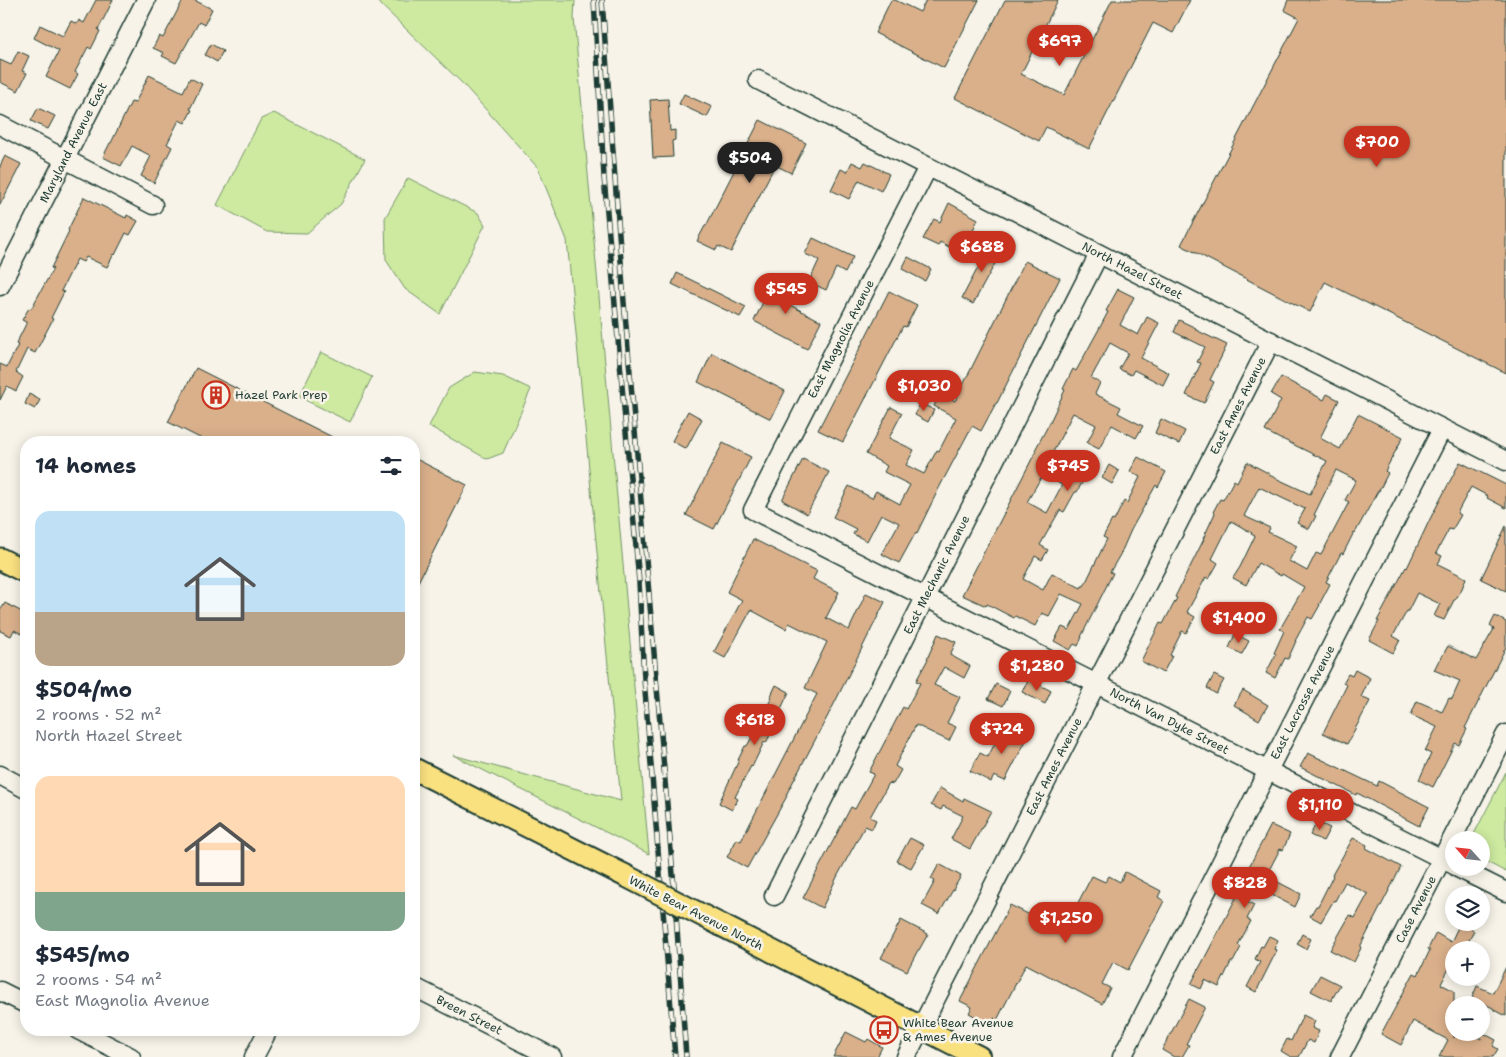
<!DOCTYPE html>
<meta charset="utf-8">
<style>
:root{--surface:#fff;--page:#f2f2f3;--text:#1f2937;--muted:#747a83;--accent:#c8321e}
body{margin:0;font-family:"Shantell Sans",sans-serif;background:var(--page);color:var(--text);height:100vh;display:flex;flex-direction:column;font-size:19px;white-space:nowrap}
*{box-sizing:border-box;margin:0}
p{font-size:16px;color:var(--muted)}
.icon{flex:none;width:28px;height:28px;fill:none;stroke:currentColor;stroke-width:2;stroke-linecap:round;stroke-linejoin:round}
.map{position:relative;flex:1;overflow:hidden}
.details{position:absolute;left:20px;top:436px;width:400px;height:600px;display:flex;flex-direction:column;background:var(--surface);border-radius:20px;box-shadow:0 2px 12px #0003}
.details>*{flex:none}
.needle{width:32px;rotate:297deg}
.fabs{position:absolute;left:1445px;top:831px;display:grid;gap:10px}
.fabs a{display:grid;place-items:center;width:45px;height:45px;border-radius:50%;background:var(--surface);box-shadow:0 2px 12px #0003;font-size:25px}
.price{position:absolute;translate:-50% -42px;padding:0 11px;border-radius:18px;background:var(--accent);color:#fff;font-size:16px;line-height:32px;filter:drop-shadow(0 1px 2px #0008)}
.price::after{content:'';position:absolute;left:50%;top:30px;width:15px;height:11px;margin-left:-8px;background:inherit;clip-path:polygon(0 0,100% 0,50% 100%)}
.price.current{background:#222;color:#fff}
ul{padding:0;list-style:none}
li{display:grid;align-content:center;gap:10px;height:265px;padding:0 15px}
li span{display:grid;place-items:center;height:155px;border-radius:15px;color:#555}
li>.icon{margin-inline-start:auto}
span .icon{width:90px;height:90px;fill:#fffc;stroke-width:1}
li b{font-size:21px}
h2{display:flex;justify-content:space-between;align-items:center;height:60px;padding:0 15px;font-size:21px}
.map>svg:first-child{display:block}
.green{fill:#cdeaa0;stroke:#76946a}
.building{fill:#dab08b;stroke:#1f3d34;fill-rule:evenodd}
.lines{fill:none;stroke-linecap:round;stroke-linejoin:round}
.minor-casing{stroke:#1f3d34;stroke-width:21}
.major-casing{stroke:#1f3d34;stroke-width:25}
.minor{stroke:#f7f3e8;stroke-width:18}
.major{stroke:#fae180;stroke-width:21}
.rail-casing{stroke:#1f3d34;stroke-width:5.5}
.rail{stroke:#f7f3e8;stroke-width:4;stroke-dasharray:11;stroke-linecap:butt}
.major-bridge-casing{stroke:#1f3d34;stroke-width:25;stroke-linecap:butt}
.major-bridge{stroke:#fae180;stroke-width:21}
.labels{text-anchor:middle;stroke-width:5;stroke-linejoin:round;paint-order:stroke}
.street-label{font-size:12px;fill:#1f3d34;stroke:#f7f3e8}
.poi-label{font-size:12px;fill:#1f3d34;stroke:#f7f3e8;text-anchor:start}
</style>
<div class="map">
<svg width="1506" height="1057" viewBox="0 0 1506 1057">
<rect width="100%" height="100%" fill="#f7f3e8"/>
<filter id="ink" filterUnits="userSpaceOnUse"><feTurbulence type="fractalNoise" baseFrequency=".02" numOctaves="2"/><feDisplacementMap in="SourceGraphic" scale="10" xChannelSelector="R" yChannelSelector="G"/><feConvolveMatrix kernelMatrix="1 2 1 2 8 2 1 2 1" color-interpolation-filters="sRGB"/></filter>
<g filter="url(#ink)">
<g class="green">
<polygon points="376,0 575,0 574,18 649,854 453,755 621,801 567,240 538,168 464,85"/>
<polygon points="274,113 365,159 341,204 307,233 267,232 217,205 261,119"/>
<polygon points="408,178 478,213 485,225 440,314 405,289 386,260 385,218"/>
<polygon points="321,352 372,377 350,422 299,397"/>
<polygon points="475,372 503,376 531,389 503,453 487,459 429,426 449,388"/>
<polygon points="1506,772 1506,872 1481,859 1481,840 1471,840"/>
</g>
<g class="building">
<polygon points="96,0 113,0 98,30 100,31 91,49 88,47 75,72 78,74 70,89 46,77 59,51 34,38 40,25 63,36 71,21 77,24 79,20 84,23"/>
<polygon points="183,0 194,0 212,9 204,25 199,22 176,63 162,56 164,53 153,48 159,36 163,38"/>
<polygon points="891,0 895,0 920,12 926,0 979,0 944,68 875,33"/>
<polygon points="1005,0 1058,0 1021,74 1064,95 1112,0 1190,0 1173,33 1153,23 1089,149 1046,127 1039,141 955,98"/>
<polygon points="1288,0 1506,0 1506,373 1325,282 1310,312 1181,245 1299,18 1284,10"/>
<polygon points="211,44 223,51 217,62 205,55"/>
<polygon points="18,51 29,56 22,71 27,73 18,91 0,82 0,60 11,65"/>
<polygon points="149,75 183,92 190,78 202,84 190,109 192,110 185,123 179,120 167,144 172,147 154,183 141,176 151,156 132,146 121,166 103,157 110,143 111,143 131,102 135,103"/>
<polygon points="684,94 712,107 707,117 679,104"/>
<polygon points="668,99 670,131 675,130 675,140 672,141 673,157 653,158 650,100"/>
<polygon points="38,108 55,116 48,129 31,121"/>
<polygon points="760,120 806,143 791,173 775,165 731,252 718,246 716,250 697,241 705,226 706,226"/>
<polygon points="5,156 21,164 0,205 0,166"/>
<polygon points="852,162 862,167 865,162 889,174 881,191 859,180 849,199 831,190 841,169 847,172"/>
<polygon points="84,197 126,218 127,215 138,221 130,235 126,233 115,255 114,254 107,267 86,257 83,262 77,259 61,291 64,292 51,318 53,319 35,353 27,349 16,372 23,377 16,391 7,386 0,400 0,364 7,367 18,345 16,344 26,324 26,322 22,320 29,308 31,309 53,269 51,268 69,231 68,230"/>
<polygon points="949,203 978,219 962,254 940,242 938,246 923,239 934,219 940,222"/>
<polygon points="813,238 853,257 845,273 836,268 826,290 809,282 819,260 805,254"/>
<polygon points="991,243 1003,249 973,304 962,298"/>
<polygon points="908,257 931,269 925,281 902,269"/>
<polygon points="1025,261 1060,278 997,403 996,403 981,431 972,426 939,488 917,533 916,532 899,563 882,554 899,523 881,514 867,541 853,534 856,529 833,517 849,486 872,498 876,491 900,504 910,485 884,472 887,466 866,454 891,407 902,413 889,438 914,450 906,465 924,474 937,450 939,451 956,418 934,406 940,393 955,401"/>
<polygon points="677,273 746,307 740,317 672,284"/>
<polygon points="776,275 796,284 786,303 821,321 807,349 754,321"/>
<path d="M1118,289l16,8 -14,28 18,10 9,-18 12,6 -18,35 28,15 -6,12 -29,-15 -3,5 -12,-6 9,-16 -18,-10 -19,35 9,5 -5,11 26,13 -3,6 25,13 -7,12 -24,-13 -13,24 -12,-6 9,-18 -23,-12 -24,47 35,19 -7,13h-2l-11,20 -4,-2 -20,35 8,5 -6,10 -7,-4 -12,23 20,11 9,-17 29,15 1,-2h2l23,-47 -4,-2 9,-17 2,1 10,-20 3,2 13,-26 -10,-6 8,-14 28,15 -8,15 -2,-2 -25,45 -10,23 -11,19 3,1 -32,64h1l-4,9 -4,-2 -4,6 -16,-9 8,-14 7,3 14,-26 -22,-10 -12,22 -7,-3 -7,13 -20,-10 -1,2 -27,-14 -1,2 -24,-11 74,-144 -1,-1 14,-26 16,-34 -2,-1 10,-20 3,2 23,-42 9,-17 -2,-1zM1043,474l19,11 -15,28 -20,-11z"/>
<polygon points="889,291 917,305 906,327 903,326 843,442 818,430"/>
<polygon points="1179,320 1196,328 1196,330 1227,345 1210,380 1214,382 1204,403 1186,395 1201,363 1197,362 1205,347 1174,332"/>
<polygon points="712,353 785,391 771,419 698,382"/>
<polygon points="196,368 342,442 208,442 168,422"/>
<path d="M1281,377l43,23 3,-6 12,6 -19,38 20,11 18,-35 45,23 -18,34 3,2 -9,18h-1l-23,42 -1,-1 -11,22 -2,-1 -15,29 4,2 -11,21h1l-8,14 -4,-2 -13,24h1l-8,18 -3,-1 -10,20 -9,-5 10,-19 -2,-1 10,-22 -4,-2 24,-42 -22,-13 -1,2 -23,-13 -12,22 -13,-7 7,-11 15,-31 -4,-2 1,-1 -21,-12 -19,38 6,4 -9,16 -3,-2 -19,35 8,5 -9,16 -4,-2 -12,24 2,1 -9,17 -22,-12 19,-38 3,1 14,-26 -2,-1 29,-58h-1l12,-26 -2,-1 7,-13 3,1 11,-20 3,2 10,-20 23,12 -1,1 41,19 17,-33 -45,-22v1l-17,-9 16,-31 -10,-6zM1336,470l20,10 -11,20 4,2 -28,53 -5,-2 -9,18 -18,-10 8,-15 -29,-14 2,-4 -26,-12 15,-29 46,22 -8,14 12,6 7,-13 -2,-1z"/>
<polygon points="29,394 40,400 35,409 25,404"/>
<polygon points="920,403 934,410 928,422 915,415"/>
<polygon points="688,411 702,419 686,449 672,441"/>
<polygon points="1161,419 1185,431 1179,444 1155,433"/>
<polygon points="723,443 751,457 714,529 686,515"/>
<polygon points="414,458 467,485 414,590"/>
<polygon points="803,459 829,472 807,514 782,500"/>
<polygon points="1460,462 1506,485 1506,508 1487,498 1488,496 1471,487 1457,513 1461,515 1452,530 1449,529 1436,553 1442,556 1438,564 1466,578 1461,591 1455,600 1454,600 1444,620 1434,616 1440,604 1417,593 1408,611 1407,611 1393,636 1400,640 1393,653 1369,640 1379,621 1377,621 1406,567 1407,568 1430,519"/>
<polygon points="1109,465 1119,471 1112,484 1102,478"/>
<polygon points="1506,526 1506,591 1481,579"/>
<polygon points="753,539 817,571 813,579 839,592 826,618 849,630 866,593 885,602 833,706 786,795 787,796 747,868 727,857 737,839 741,841 817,694 805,688 827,642 789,623 786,629 751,610 725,658 714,652 742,600 727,592"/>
<polygon points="5,603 26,614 26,636 14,630 11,636 0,631 0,611"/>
<polygon points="1495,616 1506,622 1506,647 1465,728 1467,729 1459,745 1455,743 1433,787 1419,780 1431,754 1425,751 1437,727 1411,715 1417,701 1442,712 1449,698 1452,699 1460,681 1434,670 1439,660 1440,660 1448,646 1476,660 1494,629 1490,626"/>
<polygon points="938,634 956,642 950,655 970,666 964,678 944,667 934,685 960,697 947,723 956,727 949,741 916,725 895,766 901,770 893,784 889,783 870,817 876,820 872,829 865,826 838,875 822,908 803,898 851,807 855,809 874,774 869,772 903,707 906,709 920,683 916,681 928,659 927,659"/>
<polygon points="1235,634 1249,641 1242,654 1229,648"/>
<polygon points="1355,670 1370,678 1361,697 1370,701 1347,744 1323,733 1347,685 1343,683 1348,674 1352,676"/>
<polygon points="1214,675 1224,680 1216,694 1207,688"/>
<polygon points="1029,679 1051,691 1045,704 1022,692"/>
<polygon points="996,684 1010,691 1003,706 988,699"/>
<polygon points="776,685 789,692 779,713 783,716 776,731 773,729 766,743 764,742 752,767 751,766 735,797 738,799 732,810 719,803 739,760 738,760 745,746 747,746 757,728 771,699 770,698"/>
<polygon points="1243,690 1268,705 1259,720 1234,705"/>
<polygon points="1012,722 1031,731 1005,781 994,776 991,782 970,771 980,753 988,757 998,737 1003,740"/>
<polygon points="1308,753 1377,786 1379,781 1429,807 1419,826 1357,793 1356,795 1300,767"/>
<polygon points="940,788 963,801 964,798 991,811 970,849 951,839 963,816 943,806 941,810 931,805"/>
<polygon points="1317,822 1330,828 1323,841 1310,835"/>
<polygon points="1271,825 1290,834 1283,850 1280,849 1267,874 1275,878 1274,880 1301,894 1295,907 1256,887 1248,902 1254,905 1247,919 1251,921 1238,945 1241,947 1233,962 1231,962 1219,987 1205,980 1201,989 1191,984 1236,898 1233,897"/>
<polygon points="910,838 924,845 911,868 897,861"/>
<polygon points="1353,838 1367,845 1366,848 1401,867 1360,947 1361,948 1354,962 1330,950 1350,915 1355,918 1368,894 1345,882 1335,901 1334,900 1321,922 1310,916 1316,906 1318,906 1333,876 1332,875"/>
<polygon points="939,864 961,876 939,914 922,905 935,881 931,879"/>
<polygon points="1125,872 1161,891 1158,897 1164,901 1128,970 1113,962 1102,984 1110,988 1102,1004 1026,964 997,1020 994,1018 991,1025 969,1013 972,1007 960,1001 1010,905 1032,916 1038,904 1048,909 1041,922 1062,933 1092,876 1105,882 1109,876 1120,882"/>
<polygon points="901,920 928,934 919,950 918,950 907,971 881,958"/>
<polygon points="1460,923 1474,931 1464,950 1454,950 1454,959 1441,984 1454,991 1454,1038 1456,1032 1469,1032 1481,1039 1481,1032 1496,1040 1493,1046 1498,1049 1493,1057 1439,1057 1448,1040 1413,1021 1401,1045 1381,1034 1414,973 1418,975 1430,950 1428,949 1436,933 1451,942"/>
<polygon points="1302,934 1311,939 1306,949 1297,944"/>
<polygon points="1269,936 1278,940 1274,949 1277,950 1256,992 1247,987 1260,962 1255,959 1261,946 1263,947"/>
<polygon points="1506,967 1506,1016 1493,1009 1493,1008 1472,998 1477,986 1493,993"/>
<polygon points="1320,975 1340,985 1331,1001 1311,991"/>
<polygon points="1189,999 1205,1007 1186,1044 1189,1045 1182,1057 1174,1057 1162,1050"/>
<polygon points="1303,1015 1315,1021 1312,1028 1319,1031 1314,1043 1308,1040 1299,1057 1291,1057 1281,1051 1287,1039 1291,1041"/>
<polygon points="846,1032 866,1042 868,1039 882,1047 877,1057 833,1057"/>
</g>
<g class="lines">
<g class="minor-casing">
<g id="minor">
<path id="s1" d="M758,80l748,381"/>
<polyline points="0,125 153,205"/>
<path id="s2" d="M928,167l-175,343 701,355"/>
<path id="s3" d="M0,286l146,-286"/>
<polyline points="0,775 26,789"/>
<polyline points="1458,868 1506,892"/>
<path id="s4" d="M774,896l325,-642"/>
<path id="s5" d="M414,987l138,70"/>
<polyline points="0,991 26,1004"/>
<polyline points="78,1030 131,1057"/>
<polyline points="254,1057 268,1030"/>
<path id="s6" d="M906,1057l365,-716"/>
<path id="s7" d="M1122,1057l320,-628"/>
<path id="s8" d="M1340,1057l166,-323"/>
</g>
</g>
<g class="major-casing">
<g id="major">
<polyline points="0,559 26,572"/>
<polyline points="414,769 624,875"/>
<polyline points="721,925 979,1057"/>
</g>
</g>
<use href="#minor" class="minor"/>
<use href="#major" class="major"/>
<g class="rail-casing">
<g id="rail">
<polyline points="594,0 604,177 639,582 644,679 675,1057"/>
<polyline points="602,0 624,302 674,886 686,1057"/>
</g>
</g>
<use href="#rail" class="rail"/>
<g class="major-bridge-casing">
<polyline id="major-bridge" points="624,875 721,925"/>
</g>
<use href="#major-bridge" class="major-bridge"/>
</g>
</g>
<defs>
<g id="building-ring" transform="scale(1.4375)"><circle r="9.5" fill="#f7f3e8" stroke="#c8321e" stroke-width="1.5"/><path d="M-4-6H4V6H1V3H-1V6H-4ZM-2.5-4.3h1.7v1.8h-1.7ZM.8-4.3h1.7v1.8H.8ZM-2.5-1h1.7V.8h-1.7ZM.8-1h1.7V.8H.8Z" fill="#c8321e"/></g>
<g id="bus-ring" transform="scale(1.4375)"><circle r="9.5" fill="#f7f3e8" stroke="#c8321e" stroke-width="1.5"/><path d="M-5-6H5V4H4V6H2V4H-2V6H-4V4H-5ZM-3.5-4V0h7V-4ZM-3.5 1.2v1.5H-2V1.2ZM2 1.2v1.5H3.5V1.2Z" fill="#c8321e"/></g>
</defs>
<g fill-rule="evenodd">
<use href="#building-ring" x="216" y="395"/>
<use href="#bus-ring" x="884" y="1030"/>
</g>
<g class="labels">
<g class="street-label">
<text dy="4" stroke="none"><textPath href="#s3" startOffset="161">Maryland Avenue East</textPath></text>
<text dy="4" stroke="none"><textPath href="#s1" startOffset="420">North Hazel Street</textPath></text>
<text transform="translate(841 339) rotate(-63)" y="4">East Magnolia Avenue</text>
<text dy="4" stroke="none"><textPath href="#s6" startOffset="731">East Ames Avenue</textPath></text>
<text dy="4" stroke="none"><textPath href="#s4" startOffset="360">East Mechanic Avenue</textPath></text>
<text dy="4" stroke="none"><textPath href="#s7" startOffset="398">East Lacrosse Avenue</textPath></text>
<text dy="4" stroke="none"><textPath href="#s2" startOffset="852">North Van Dyke Street</textPath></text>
<text dy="4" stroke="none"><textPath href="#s6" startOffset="326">East Ames Avenue</textPath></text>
<text dy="4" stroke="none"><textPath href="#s8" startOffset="166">Case Avenue</textPath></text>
<text transform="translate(696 913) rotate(27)" y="4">White Bear Avenue North</text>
<text dy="4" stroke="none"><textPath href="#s5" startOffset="62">Breen Street</textPath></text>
</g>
<g class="poi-label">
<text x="235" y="399">Hazel Park Prep</text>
<text x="903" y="1027">White Bear Avenue<tspan x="903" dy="14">&amp; Ames Avenue</tspan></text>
</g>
</g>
</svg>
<div class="fabs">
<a><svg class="needle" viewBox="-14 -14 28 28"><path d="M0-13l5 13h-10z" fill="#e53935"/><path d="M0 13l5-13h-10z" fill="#747a83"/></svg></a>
<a><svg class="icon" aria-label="layers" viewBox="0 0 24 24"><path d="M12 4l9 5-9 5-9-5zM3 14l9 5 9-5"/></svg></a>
<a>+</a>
<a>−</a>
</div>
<b class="price" style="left:1060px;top:67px">$697</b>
<b class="price" style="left:1377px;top:168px">$700</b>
<b class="price current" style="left:750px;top:184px">$504</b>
<b class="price" style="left:982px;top:273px">$688</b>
<b class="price" style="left:786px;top:315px">$545</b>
<b class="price" style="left:924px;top:412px">$1,030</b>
<b class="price" style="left:1068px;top:492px">$745</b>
<b class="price" style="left:1239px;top:644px">$1,400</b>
<b class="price" style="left:1037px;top:692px">$1,280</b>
<b class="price" style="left:755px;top:746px">$618</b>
<b class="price" style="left:1002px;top:755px">$724</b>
<b class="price" style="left:1320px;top:831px">$1,110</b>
<b class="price" style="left:1245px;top:909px">$828</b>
<b class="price" style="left:1066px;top:944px">$1,250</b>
<section class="details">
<h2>14 homes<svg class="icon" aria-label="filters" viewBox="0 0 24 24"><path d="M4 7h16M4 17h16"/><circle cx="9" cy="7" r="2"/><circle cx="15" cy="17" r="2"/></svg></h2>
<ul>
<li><span style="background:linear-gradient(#bfe0f5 65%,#b9a48a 0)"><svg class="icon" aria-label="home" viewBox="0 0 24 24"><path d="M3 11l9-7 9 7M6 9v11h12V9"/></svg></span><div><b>$504/mo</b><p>2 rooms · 52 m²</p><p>North Hazel Street</p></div></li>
<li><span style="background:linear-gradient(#ffd9b3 75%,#7fa58c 0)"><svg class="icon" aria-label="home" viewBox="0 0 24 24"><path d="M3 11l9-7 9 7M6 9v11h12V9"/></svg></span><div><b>$545/mo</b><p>2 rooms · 54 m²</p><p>East Magnolia Avenue</p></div></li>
</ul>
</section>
</div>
